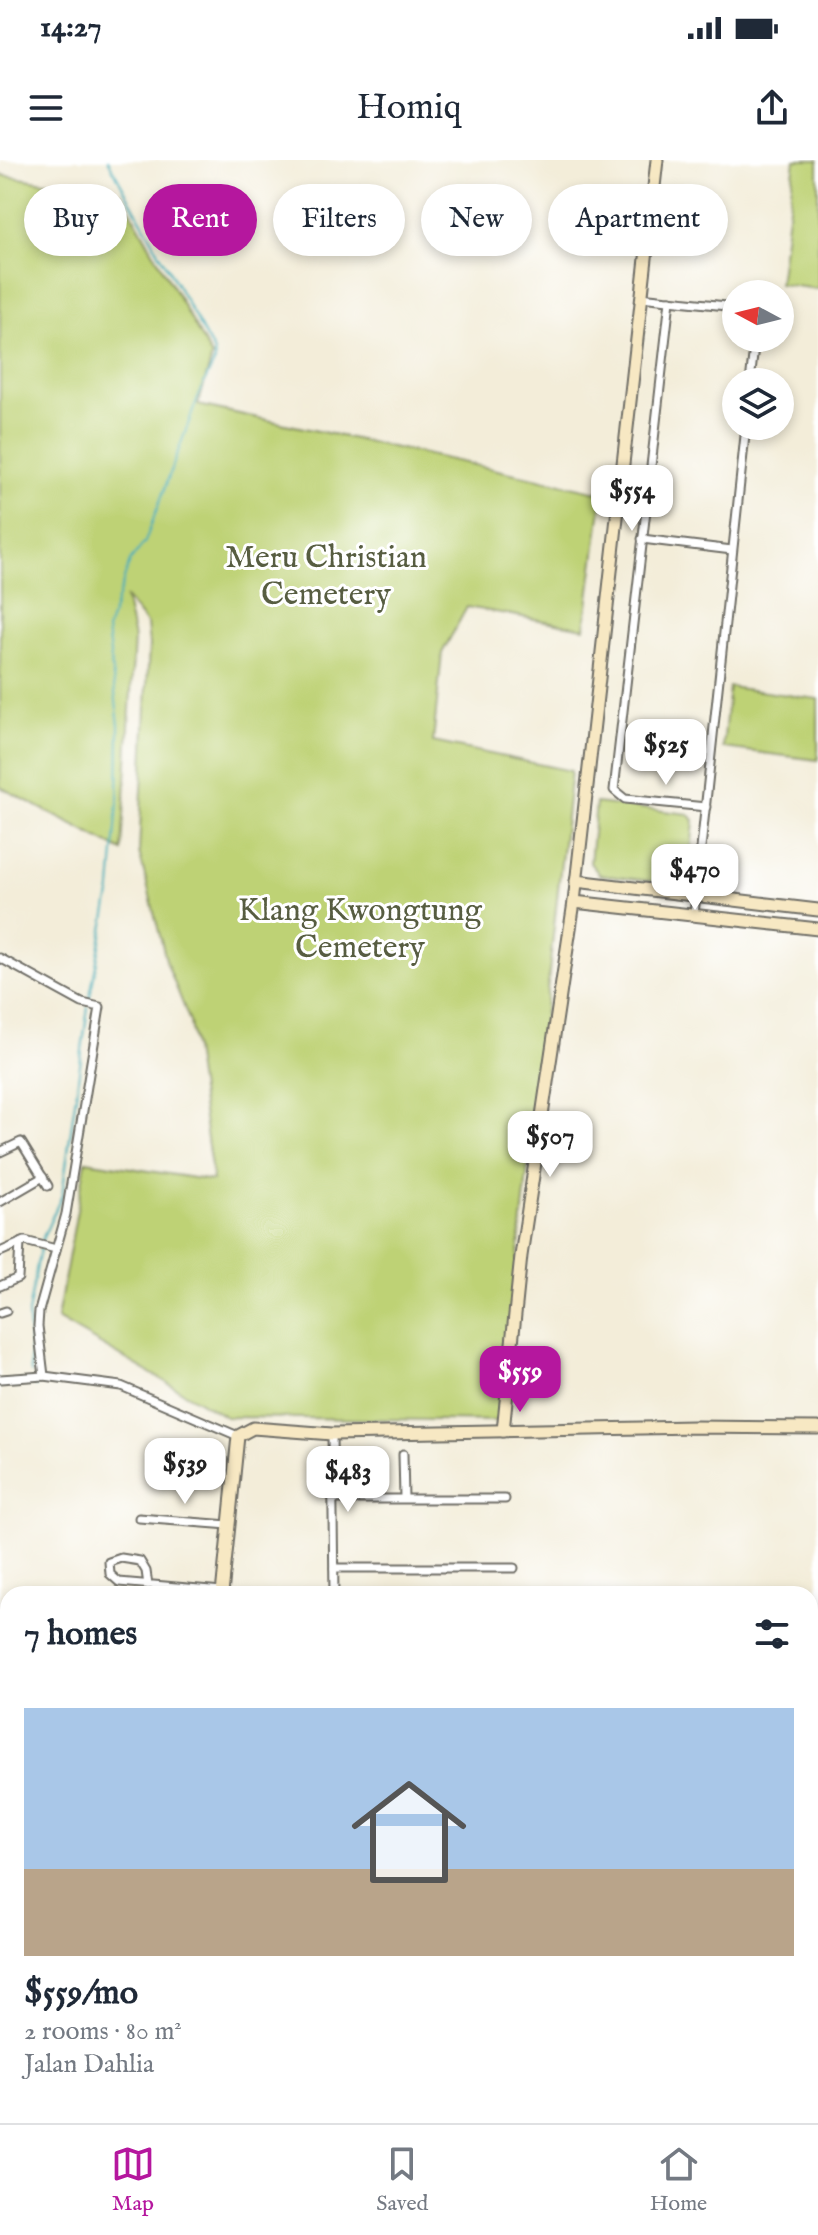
<!DOCTYPE html>
<meta charset="utf-8">
<style>
:root{--surface:#fff;--page:#f6f6f7;--text:#1f2937;--muted:#747a83;--line:#e0e1e3;--accent:#b5179e}
body{margin:0;font-family:"IM FELL English",serif;background:var(--page);color:var(--text);height:100vh;display:flex;flex-direction:column;font-size:30px;white-space:nowrap}
*{box-sizing:border-box;margin:0}
p{font-size:26px;color:var(--muted)}
.icon{flex:none;width:44px;height:44px;fill:none;stroke:currentColor;stroke-width:2;stroke-linecap:round;stroke-linejoin:round}
.map{position:relative;flex:1;overflow:hidden}
.details{position:absolute;left:0px;top:1426px;width:818px;height:538px;display:flex;flex-direction:column;background:var(--surface);border-radius:24px 24px 0 0;box-shadow:0 4px 12px #0003}
.details>*{flex:none}
.top-card{position:absolute;left:24px;top:24px;width:770px;height:72px;display:flex;gap:16px}
.needle{width:52px;rotate:277deg}
.controls{position:absolute;left:722px;top:120px;display:grid;gap:16px}
.controls a{display:grid;place-items:center;width:72px;height:72px;border-radius:50%;background:var(--surface);box-shadow:0 4px 12px #0003;font-size:40px}
.price{position:absolute;translate:-50% -68px;padding:0 18px;border-radius:16px;background:#fff;color:#222;font-size:26px;line-height:52px;filter:drop-shadow(0 2px 4px #0008)}
.price::after{content:'';position:absolute;left:50%;top:48px;width:24px;height:18px;margin-left:-12px;background:inherit;clip-path:polygon(0 0,100% 0,50% 100%)}
.price.on{background:var(--accent);color:#fff}
ul{padding:0;list-style:none}
li{display:grid;align-content:center;gap:16px;height:424px;padding:0 24px}
li span{display:grid;place-items:center;height:248px;border-radius:0px;color:#555}
li>.icon{margin-inline-start:auto}
span .icon{width:144px;height:144px;fill:#fffc;stroke-width:1}
li b{font-size:34px}
h2{display:flex;justify-content:space-between;align-items:center;height:96px;padding:0 24px;font-size:34px}
.chip{padding:0 28px;border-radius:36px;background:var(--surface);box-shadow:0 4px 12px #0003;font-size:28px;line-height:72px}
.chip.on{background:var(--accent);color:#fff}
.status{display:flex;justify-content:space-between;align-items:center;height:56px;padding:0 40px;background:var(--surface);direction:ltr}
.status svg{height:22px;fill:currentColor}
header{display:flex;justify-content:space-between;align-items:center;height:104px;padding:0 24px;background:var(--surface);font-size:36px;font-weight:600}
.menu{display:flex;justify-content:space-around;align-items:center;height:112px;border-top:2px solid var(--line);background:var(--surface);font-size:22px;color:var(--muted)}
.menu a{display:grid;justify-items:center;gap:4px}
.menu .on{color:var(--accent)}
.map>svg:first-child{display:block}
.green{fill:#bed275;stroke:#747e50;stroke-width:2}
.lines{fill:none;stroke-linecap:round;stroke-linejoin:round}
.stream{stroke:#3cacb9;stroke-width:2}
.street-casing{stroke:#716f68;stroke-width:11}
.secondary-casing{stroke:#716f68;stroke-width:15}
.street{stroke:#fff;stroke-width:7}
.secondary{stroke:#f7e8c3;stroke-width:11}
.labels{text-anchor:middle;stroke-width:6;stroke-linejoin:round;paint-order:stroke}
.park-label{font-size:32px;fill:#575d41;stroke:#fff}
</style>
<div class="status"><b>14:27</b><svg viewBox="0 0 49 12"><path d="M0 12V9h3v3zM5 12V6h3v6zM10 12V3h3v9zM15 12V0h3v12zM26 1h20v11H26zM47 4h2v5h-2z"/></svg></div>
<header><svg class="icon" aria-label="menu" viewBox="0 0 24 24"><path d="M4 6h16M4 12h16M4 18h16"/></svg>Homiq<svg class="icon" aria-label="share" viewBox="0 0 24 24"><path d="M12 15V3M7 8l5-5 5 5M5 13v7h14v-7"/></svg></header>
<div class="map">
<svg width="818" height="1963" viewBox="0 0 818 1963">
<rect width="100%" height="100%" fill="#fff"/>
<filter id="ink" filterUnits="userSpaceOnUse"><feTurbulence type="fractalNoise" baseFrequency=".0125" numOctaves="2"/><feDisplacementMap in="SourceGraphic" scale="16" xChannelSelector="R" yChannelSelector="G"/><feConvolveMatrix kernelMatrix="1 2 1 2 8 2 1 2 1" color-interpolation-filters="sRGB"/></filter>
<filter id="wash" filterUnits="userSpaceOnUse"><feTurbulence type="fractalNoise" baseFrequency=".006" numOctaves="4" result="noise"/><feDisplacementMap in="SourceGraphic" scale="32" xChannelSelector="R" yChannelSelector="G"/><feGaussianBlur stdDeviation="1.8" result="paint"/><feColorMatrix in="noise" values="0 0 0 0 0 0 0 0 0 0 0 0 0 0 0 0 0 1.4 0 .05"/><feComposite in="paint" operator="in"/></filter>
<g filter="url(#wash)">
<rect width="100%" height="100%" fill="#f3edd9"/>
<g class="green">
<polygon points="795,0 818,0 818,129 779,124"/>
<polygon points="0,15 121,34 212,197 198,245 603,333 585,468 467,447 442,493 433,582 571,611 500,1261 226,1257 57,1159 86,1001 213,1021 190,862 167,804 139,692 149,485 147,465 125,437 134,478 122,691 0,627"/>
<polygon points="729,527 818,539 818,600 723,588"/>
<polygon points="596,643 689,654 694,660 689,716 678,724 600,715 590,703"/>
</g>
<g class="lines">
<g class="stream">
<polyline points="89,841 111,729 118,642 119,565 107,470 130,401 145,382 201,229 215,201 214,192 108,0"/>
<polyline points="41,1082 62,1035 88,847"/>
<polyline points="31,1213 28,1153 40,1089"/>
<polyline points="33,1219 36,1227"/>
</g>
</g>
</g>
<g filter="url(#ink)">
<g class="lines">
<g class="street-casing">
<g id="street">
<polyline points="640,137 736,147"/>
<polyline points="670,140 614,630 625,639 706,647"/>
<polyline points="750,222 755,178"/>
<polyline points="642,379 732,390"/>
<polyline points="694,754 746,266"/>
<polyline points="0,798 82,843 100,847 66,1054 39,1151 38,1166 44,1216"/>
<polyline points="0,992 21,982 48,1026"/>
<polyline points="0,1042 43,1017"/>
<polyline points="0,1092 25,1081 56,1089"/>
<polyline points="0,1126 18,1118 20,1083"/>
<polyline points="0,1153 6,1151"/>
<polyline points="0,1219 44,1216 121,1226 238,1276"/>
<polyline points="332,1274 334,1434"/>
<polyline points="403,1294 404,1338"/>
<polyline points="333,1339 505,1339"/>
<polyline points="139,1358 229,1365"/>
<polyline points="334,1408 514,1408"/>
<polyline points="148,1425 146,1411 140,1401 121,1398 109,1402 110,1414 119,1422 222,1431"/>
<polyline points="0,1493 8,1494"/>
<polyline points="0,1541 8,1542"/>
<polyline points="0,1610 8,1611"/>
<polyline points="810,1664 818,1664"/>
<polyline points="0,1712 8,1713"/>
<polyline points="0,1802 8,1804"/>
<polyline points="0,1844 8,1845"/>
<polyline points="409,1956 409,1963"/>
<polyline points="471,1956 471,1963"/>
<polyline points="570,1956 570,1963"/>
<polyline points="664,1956 664,1963"/>
<polyline points="277,1963 277,1956"/>
<polyline points="339,1963 339,1956"/>
</g>
</g>
<g class="secondary-casing">
<g id="secondary">
<polyline points="576,721 818,750"/>
<polyline points="574,742 818,769"/>
<polyline points="503,1271 521,1096 574,742 657,0"/>
<polyline points="222,1434 238,1276 253,1268 332,1274 694,1267 818,1268"/>
<polyline points="159,1963 160,1956"/>
</g>
</g>
<use href="#street" class="street"/>
<use href="#secondary" class="secondary"/>
</g>
</g>
<g class="labels">
<g class="park-label">
<text x="326" y="407">Meru Christian<tspan x="326" dy="37">Cemetery</tspan></text>
<text x="360" y="760">Klang Kwongtung<tspan x="360" dy="37">Cemetery</tspan></text>
</g>
</g>
</svg>
<div class="controls">
<a><svg class="needle" viewBox="-14 -14 28 28"><path d="M0-13l5 13h-10z" fill="#e53935"/><path d="M0 13l5-13h-10z" fill="#747a83"/></svg></a>
<a><svg class="icon" aria-label="layers" viewBox="0 0 24 24"><path d="M12 4l9 5-9 5-9-5zM3 14l9 5 9-5"/></svg></a>
</div>
<b class="price" style="left:632px;top:373px">$554</b>
<b class="price" style="left:666px;top:627px">$525</b>
<b class="price" style="left:695px;top:752px">$470</b>
<b class="price" style="left:550px;top:1019px">$507</b>
<b class="price on" style="left:520px;top:1254px">$559</b>
<b class="price" style="left:185px;top:1346px">$539</b>
<b class="price" style="left:348px;top:1354px">$483</b>
<div class="top-card">
<a class="chip">Buy</a>
<a class="chip on">Rent</a>
<a class="chip">Filters</a>
<a class="chip">New</a>
<a class="chip">Apartment</a>
</div>
<section class="details">
<h2>7 homes<svg class="icon" aria-label="filters" viewBox="0 0 24 24"><path d="M4 7h16M4 17h16"/><circle cx="9" cy="7" r="2"/><circle cx="15" cy="17" r="2"/></svg></h2>
<ul>
<li><span style="background:linear-gradient(#a9c7e8 65%,#b9a48a 0)"><svg class="icon" aria-label="home" viewBox="0 0 24 24"><path d="M3 11l9-7 9 7M6 9v11h12V9"/></svg></span><div><b>$559/mo</b><p>2 rooms · 80 m²</p><p>Jalan Dahlia</p></div></li>
</ul>
</section>
</div>
<nav class="menu">
<a class="on"><svg class="icon" aria-label="map" viewBox="0 0 24 24"><path d="M3 6l6-2 6 2 6-2v14l-6 2-6-2-6 2zM9 4v14M15 6v14"/></svg>Map</a>
<a><svg class="icon" aria-label="saved" viewBox="0 0 24 24"><path d="M7 4h10v16l-5-4-5 4z"/></svg>Saved</a>
<a><svg class="icon" aria-label="home" viewBox="0 0 24 24"><path d="M3 11l9-7 9 7M6 9v11h12V9"/></svg>Home</a>
</nav>
